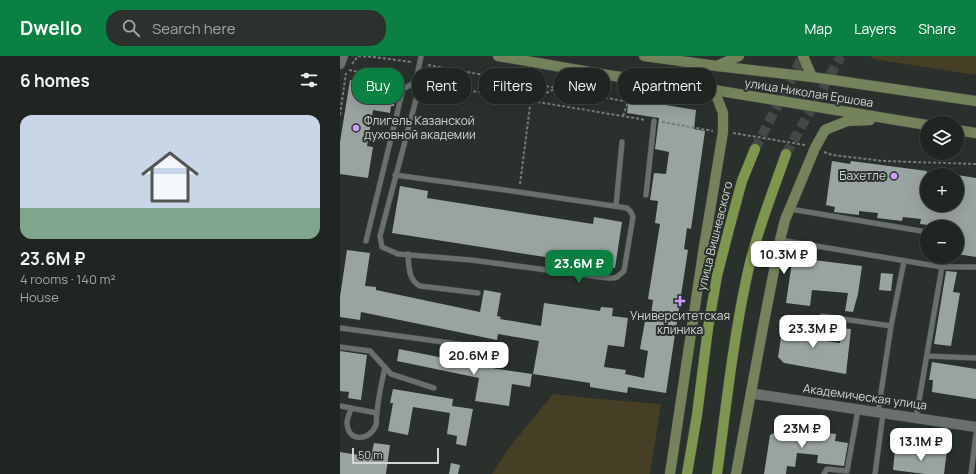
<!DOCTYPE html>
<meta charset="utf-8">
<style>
:root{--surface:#202521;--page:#2d312e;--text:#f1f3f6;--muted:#a2a5a5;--line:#3d423f;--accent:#0b8043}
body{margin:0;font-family:Manrope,sans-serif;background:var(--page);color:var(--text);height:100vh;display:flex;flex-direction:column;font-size:15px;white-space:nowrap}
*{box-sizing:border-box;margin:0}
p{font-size:13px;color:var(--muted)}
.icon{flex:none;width:22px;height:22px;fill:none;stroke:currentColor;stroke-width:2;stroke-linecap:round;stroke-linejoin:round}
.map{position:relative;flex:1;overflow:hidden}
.panel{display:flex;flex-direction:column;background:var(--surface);width:340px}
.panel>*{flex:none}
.hud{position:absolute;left:12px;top:12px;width:380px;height:36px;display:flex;gap:8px}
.tools{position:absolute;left:580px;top:60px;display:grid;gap:8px}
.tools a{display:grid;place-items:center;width:44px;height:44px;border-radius:50%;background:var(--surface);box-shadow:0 4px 16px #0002,0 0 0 1px var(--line);font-size:20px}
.scale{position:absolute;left:12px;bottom:10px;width:87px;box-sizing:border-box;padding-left:4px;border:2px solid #d2d6d3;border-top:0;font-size:11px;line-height:14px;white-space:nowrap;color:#d2d6d3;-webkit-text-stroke:3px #2a312c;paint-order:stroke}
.price{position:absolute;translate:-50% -34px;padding:0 9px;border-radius:8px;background:#fff;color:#222;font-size:13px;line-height:26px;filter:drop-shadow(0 1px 2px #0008)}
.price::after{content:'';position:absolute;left:50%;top:24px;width:12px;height:9px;margin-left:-6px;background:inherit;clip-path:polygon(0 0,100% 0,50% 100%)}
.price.selected{background:var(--accent);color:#fff}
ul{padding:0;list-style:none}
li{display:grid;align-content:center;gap:8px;height:212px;padding:0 20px}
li+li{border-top:1px solid var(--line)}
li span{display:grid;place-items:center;height:124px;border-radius:12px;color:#555}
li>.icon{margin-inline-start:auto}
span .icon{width:72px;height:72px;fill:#fffc;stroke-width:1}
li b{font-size:17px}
h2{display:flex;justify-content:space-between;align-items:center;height:48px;padding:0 20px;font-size:17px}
.pill{padding:0 14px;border-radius:16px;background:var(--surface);box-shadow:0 4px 16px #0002,0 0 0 1px var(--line);font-size:14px;line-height:36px}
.pill.selected{background:var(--accent);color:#fff}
header{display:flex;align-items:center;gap:24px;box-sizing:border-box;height:56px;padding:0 20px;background:var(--accent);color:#fff}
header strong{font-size:19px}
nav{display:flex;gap:22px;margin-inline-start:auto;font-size:14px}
.search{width:280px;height:36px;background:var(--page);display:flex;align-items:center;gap:10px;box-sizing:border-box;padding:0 14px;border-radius:16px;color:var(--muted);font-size:15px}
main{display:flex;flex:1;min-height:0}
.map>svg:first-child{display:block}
.green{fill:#473f25}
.building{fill:#99a3a1}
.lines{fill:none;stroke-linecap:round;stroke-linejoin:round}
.primary-tunnel{stroke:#434a45;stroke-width:10;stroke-dasharray:10 5;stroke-linecap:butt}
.lane-casing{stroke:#484d4a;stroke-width:6}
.street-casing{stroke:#484d4a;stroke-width:11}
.secondary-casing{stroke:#484d4a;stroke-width:11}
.primary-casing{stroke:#484d4a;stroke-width:11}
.path{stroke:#767c78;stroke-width:2;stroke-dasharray:3 2;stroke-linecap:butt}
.lane{stroke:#6a716c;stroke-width:5}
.street{stroke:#6a716c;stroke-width:10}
.secondary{stroke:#74835c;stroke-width:10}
.primary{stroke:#7e964d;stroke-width:10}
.poi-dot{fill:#d29cfd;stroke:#2a312c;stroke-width:1.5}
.labels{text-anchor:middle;stroke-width:4;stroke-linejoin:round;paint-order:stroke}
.street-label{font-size:12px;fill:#d2d6d3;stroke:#2a312c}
.poi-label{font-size:12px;fill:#d2d6d3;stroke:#2a312c;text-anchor:start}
</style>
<header>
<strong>Dwello</strong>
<div class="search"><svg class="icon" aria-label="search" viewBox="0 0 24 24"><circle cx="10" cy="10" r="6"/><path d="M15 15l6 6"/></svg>Search here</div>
<nav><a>Map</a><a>Layers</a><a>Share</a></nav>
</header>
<main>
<section class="panel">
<h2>6 homes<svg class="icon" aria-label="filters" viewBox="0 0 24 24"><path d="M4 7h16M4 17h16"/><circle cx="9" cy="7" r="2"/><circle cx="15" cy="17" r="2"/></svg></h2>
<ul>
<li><span style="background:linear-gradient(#c9d6e8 75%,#7fa58c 0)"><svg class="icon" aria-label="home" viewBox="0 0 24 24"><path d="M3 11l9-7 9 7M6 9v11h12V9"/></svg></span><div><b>23.6M ₽</b><p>4 rooms · 140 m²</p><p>House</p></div></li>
</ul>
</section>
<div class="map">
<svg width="636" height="418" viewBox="0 0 636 418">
<rect width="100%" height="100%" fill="#2a312c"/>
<g class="green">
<polygon points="530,0 636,0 636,19 534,3"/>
<polygon points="213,338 259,343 321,348 310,418 152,418 169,392"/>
</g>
<g class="building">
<polygon points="10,24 54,31 52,41 55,41 54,50 51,50 50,57 33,54 27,90 33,91 28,122 0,118 0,86"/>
<polygon points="289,43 356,54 354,73 365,75 351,173 347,172 344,193 348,194 326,337 288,331 287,337 250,331 250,327 193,318 199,285 158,278 157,284 21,256 20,264 0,261 0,241 7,194 30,197 25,230 36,231 36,234 140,256 144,234 161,237 157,260 161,261 160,263 201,270 204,247 260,255 261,251 273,252 272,260 288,262 284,291 268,289 264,311 286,314 285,318 304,322 308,295 300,293 305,265 310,266 313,244 308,243 320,168 315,167 318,145 310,144 314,117 326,118 329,96 315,93 319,62 287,57"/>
<polygon points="492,105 510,108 511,105 587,115 587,149 617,149 617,119 636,122 636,201 617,198 617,171 605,171 580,168 581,163 563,161 562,165 537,162 538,157 519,155 519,159 494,156 495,151 486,149"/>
<polygon points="60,130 88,135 87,142 253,168 254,161 282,166 275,212 52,177"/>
<polygon points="457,202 522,210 518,238 513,256 505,255 508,237 472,234 470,250 446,247 452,206"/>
<polygon points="606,215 617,216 613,236 620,237 611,290 594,288"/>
<polygon points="541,217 553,218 551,235 539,234"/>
<polygon points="444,262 468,266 466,282 500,287 502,272 511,273 506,318 444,307 438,301"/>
<polygon points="59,293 158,313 192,318 190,331 172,328 169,350 135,345 139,322 57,305"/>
<polygon points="0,295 27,299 21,344 8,342 9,336 0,335"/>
<polygon points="592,306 636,313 636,343 592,336 593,324 589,324"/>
<polygon points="53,333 113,343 112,350 133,353 126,390 116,388 117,380 107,378 110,357 73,351 68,379 48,375 53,347 50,347"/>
<polygon points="443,372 496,378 495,385 508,387 504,410 477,407 478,399 457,397 455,411 447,410 446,418 424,418 430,379"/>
<polygon points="34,387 50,389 46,418 0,418 0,396 31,401"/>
<polygon points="590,392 607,394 604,418 585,418 553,414 555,394 589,397"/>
<polygon points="111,407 120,409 118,418 109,418"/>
</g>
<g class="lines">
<g class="primary-tunnel">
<polyline points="415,93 463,0"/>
<polyline points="446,98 501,0"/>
</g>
<g class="lane-casing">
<g id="lane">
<polyline points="55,119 179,136 287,152 291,156 293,161 284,215 277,221 273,222 268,222 131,204 58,198 42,191 40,180 78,36 76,26 81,0"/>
<polyline points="306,139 314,65"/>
<polyline points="276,150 282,86"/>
<polyline points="450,153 587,176"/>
<polyline points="440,184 602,211 604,201"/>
<polyline points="26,185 63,33 76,26"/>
<path d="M68,198c1,12 0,26 12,32l58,7"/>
<polyline points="482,260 551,270"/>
<polyline points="0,272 140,291"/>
<polyline points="0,291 30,295 51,318 94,332"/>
<polyline points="587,300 636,302"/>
<polyline points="0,350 37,357"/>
<path d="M11,352c-1,5 -4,10 -4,15 1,20 23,18 29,2 1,-4 0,-8 1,-12 1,-16 5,-31 8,-46"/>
<polyline points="538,357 551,270 564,205"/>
<polyline points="576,362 602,211 636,211"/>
<polyline points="484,418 487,413 507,415 518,354"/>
<polyline points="535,418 543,358"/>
<polyline points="631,418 636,378"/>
</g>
</g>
<g class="street-casing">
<g id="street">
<polyline points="0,8 3,0"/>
<polyline points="411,337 415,338 636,371"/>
</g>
</g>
<g class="secondary-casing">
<g id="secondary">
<polyline points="158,0 267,19 374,34 587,69"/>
<polyline points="304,0 377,10 472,21 636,45"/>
<polyline points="463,0 472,21"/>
<polyline points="377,10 399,0"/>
<polyline points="617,74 636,77"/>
<polyline points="330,418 363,197 383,76 383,57 374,34"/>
<polyline points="396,418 423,271 440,184 445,164 475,92 485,74 507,65 530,64"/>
</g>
</g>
<g class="primary-casing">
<g id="primary">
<polyline points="347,418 357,359 368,272 377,220 389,173 402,125 415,93"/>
<path d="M377,418c9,-66 16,-134 30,-198 9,-42 25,-82 39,-122"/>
</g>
</g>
<g class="path">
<polyline points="12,8 18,0 34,1 71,6"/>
<polyline points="88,9 217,32 288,46 283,60"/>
<polyline points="9,14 63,24"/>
<polyline points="84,27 306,64"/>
<polyline points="193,44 216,32"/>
<polyline points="0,59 6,17"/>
<polyline points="322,66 373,75"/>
<polyline points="393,77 465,89"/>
<polyline points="484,96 492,99 543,105 636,108"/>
<polyline points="180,128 190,50"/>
</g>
<use href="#lane" class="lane"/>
<use href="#street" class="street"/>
<use href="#secondary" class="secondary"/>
<use href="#primary" class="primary"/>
</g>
<g class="poi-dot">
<circle cx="16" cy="72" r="4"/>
<circle cx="554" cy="120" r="4"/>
<path d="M338 239h4v4h4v4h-4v4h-4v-4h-4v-4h4z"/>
</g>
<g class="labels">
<g class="street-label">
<text transform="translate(469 37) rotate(9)" y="4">улица Николая Ершова</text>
<text transform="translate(375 180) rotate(-76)" y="4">улица Вишневского</text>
<text transform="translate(525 341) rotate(8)" y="4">Академическая улица</text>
</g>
<g class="poi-label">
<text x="24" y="69">Флигель Казанской<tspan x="24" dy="14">духовной академии</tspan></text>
<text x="546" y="124" text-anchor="end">Бахетле</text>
<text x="340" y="264" text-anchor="middle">Университетская<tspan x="340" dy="14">клиника</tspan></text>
</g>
</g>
</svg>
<div class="tools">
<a><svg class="icon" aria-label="layers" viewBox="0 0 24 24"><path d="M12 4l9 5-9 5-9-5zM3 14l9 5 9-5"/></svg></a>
<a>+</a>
<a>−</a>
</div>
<div class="scale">50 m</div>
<b class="price" style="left:444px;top:219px">10.3M ₽</b>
<b class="price selected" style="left:239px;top:228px">23.6M ₽</b>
<b class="price" style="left:473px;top:293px">23.3M ₽</b>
<b class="price" style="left:134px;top:320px">20.6M ₽</b>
<b class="price" style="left:462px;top:393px">23M ₽</b>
<b class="price" style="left:581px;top:406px">13.1M ₽</b>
<div class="hud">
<a class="pill selected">Buy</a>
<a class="pill">Rent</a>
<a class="pill">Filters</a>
<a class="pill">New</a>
<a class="pill">Apartment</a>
</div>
</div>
</main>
